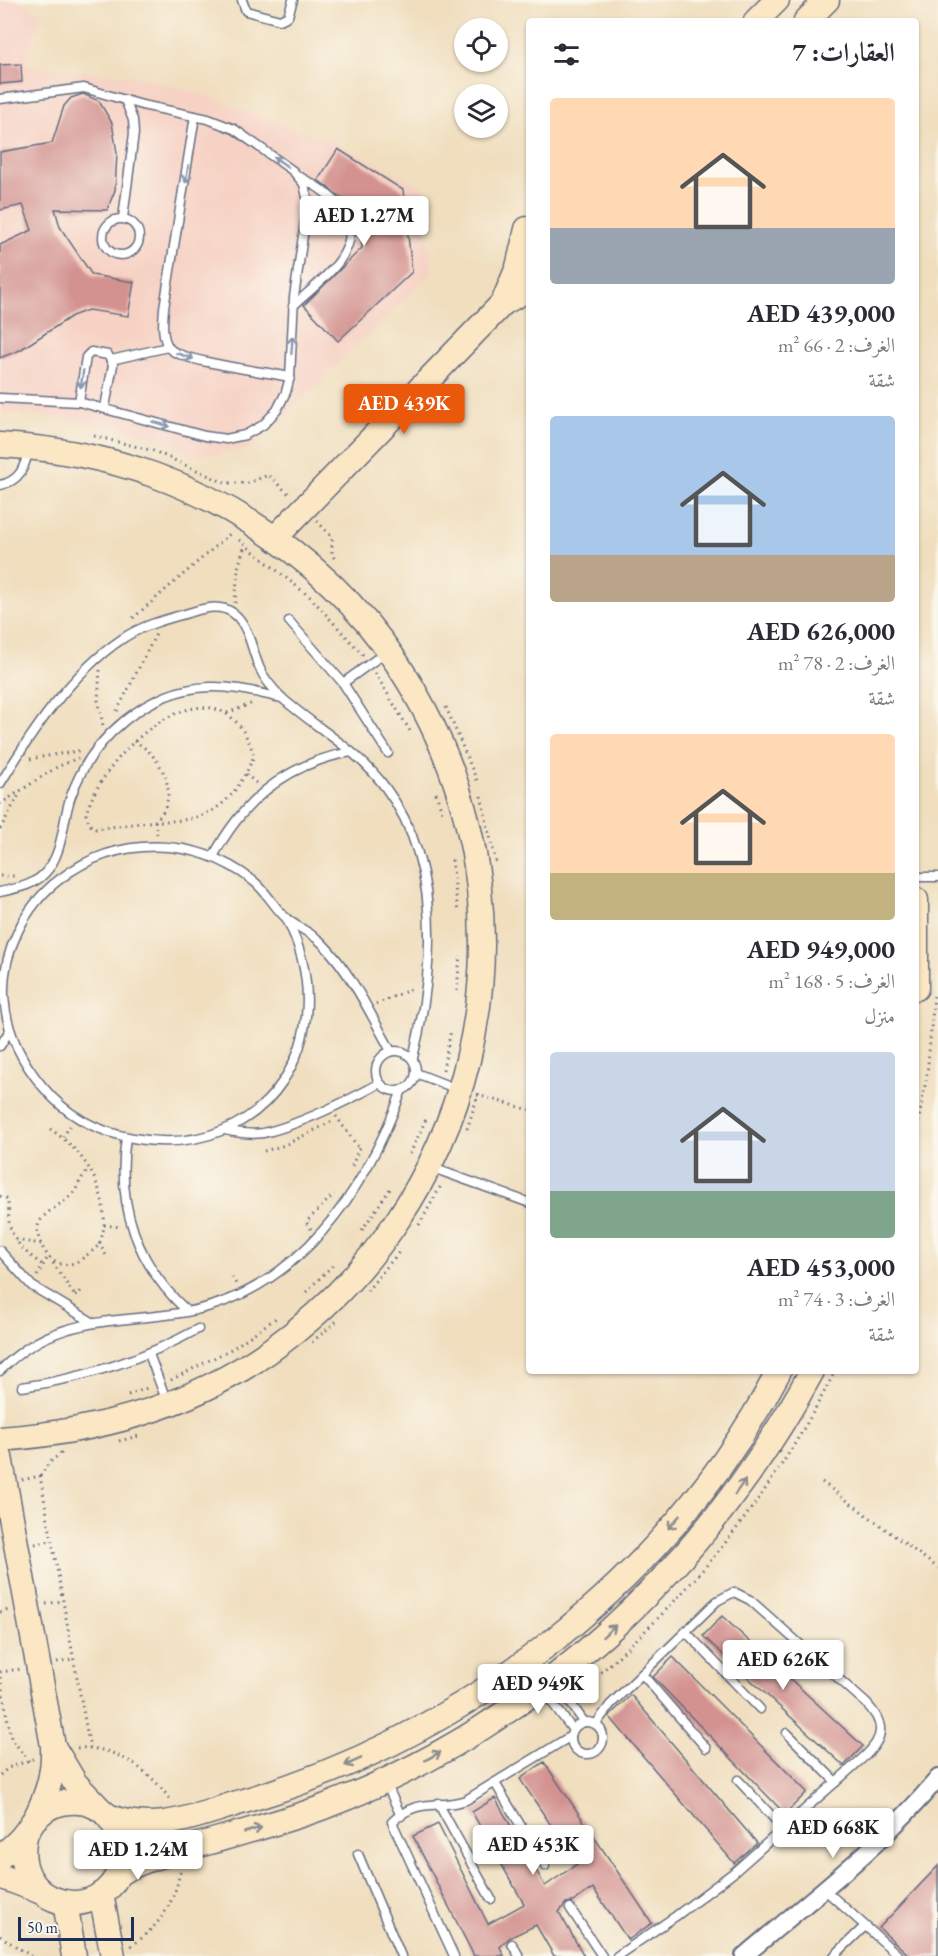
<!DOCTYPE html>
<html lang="ar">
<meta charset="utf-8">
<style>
:root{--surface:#fff;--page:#f2f2f3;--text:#2b2b33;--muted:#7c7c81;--accent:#ea580c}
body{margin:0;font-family:"EB Garamond",Amiri,serif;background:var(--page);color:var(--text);direction:rtl;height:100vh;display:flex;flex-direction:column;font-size:22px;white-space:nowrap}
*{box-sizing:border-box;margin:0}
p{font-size:20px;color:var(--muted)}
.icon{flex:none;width:33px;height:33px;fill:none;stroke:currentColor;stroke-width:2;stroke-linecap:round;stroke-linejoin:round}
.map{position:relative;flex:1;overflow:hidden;direction:ltr}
.details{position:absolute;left:526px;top:18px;width:393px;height:1356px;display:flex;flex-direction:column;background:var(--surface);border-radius:6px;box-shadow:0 2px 4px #0004;direction:rtl}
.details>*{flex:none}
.controls{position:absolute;left:454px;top:18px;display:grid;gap:12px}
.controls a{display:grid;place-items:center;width:54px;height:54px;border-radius:50%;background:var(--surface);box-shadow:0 2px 4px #0004;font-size:30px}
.scale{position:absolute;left:18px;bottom:15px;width:116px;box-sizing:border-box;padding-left:6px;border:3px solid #1b2f5e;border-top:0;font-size:16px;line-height:21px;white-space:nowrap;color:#1b2f5e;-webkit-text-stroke:4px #fbf7ec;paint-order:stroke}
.price{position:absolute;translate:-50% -51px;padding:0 14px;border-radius:6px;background:#fff;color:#222;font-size:20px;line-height:39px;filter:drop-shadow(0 2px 3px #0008)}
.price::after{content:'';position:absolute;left:50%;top:36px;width:18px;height:14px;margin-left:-9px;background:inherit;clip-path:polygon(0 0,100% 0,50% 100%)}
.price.on{background:var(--accent);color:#fff}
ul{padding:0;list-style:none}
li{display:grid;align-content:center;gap:12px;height:318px;padding:0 24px}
li span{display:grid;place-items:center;height:186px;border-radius:6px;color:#555}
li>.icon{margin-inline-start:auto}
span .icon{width:108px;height:108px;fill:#fffc;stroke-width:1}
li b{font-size:26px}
h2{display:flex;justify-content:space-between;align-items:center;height:72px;padding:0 24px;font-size:26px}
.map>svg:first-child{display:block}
.built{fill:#f6d2c4}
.building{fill:#d39290}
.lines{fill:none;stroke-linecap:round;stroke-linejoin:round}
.lane-casing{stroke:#666c80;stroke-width:11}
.street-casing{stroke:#666c80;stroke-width:20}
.secondary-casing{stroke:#666c80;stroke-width:27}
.path{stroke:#666c80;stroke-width:3;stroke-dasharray:1.5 4.5;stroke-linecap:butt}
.lane{stroke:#fff;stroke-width:8}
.street{stroke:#fff;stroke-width:16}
.secondary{stroke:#fbe7c3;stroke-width:24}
.oneway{stroke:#8d97ae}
.oneway2{stroke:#8b8b90}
</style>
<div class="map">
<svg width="938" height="1956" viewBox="0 0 938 1956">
<rect width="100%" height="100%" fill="#fbf7ec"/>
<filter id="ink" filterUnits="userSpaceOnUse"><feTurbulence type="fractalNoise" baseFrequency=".0167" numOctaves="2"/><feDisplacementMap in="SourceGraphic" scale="12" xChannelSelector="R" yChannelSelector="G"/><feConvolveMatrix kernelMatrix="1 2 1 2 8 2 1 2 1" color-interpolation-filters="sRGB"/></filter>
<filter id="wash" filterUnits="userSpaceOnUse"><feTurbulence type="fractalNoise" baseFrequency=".008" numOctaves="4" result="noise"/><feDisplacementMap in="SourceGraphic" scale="24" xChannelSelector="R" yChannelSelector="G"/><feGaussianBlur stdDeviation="1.35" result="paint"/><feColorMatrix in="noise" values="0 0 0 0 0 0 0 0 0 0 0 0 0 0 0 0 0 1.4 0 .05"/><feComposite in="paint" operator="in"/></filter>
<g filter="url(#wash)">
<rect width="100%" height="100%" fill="#f0debe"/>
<polygon class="built" points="0,0 16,0 42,12 25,65 140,77 206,96 338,144 422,187 432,273 251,449 197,456 147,435 106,426 41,415 0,413"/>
<g id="blocks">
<g class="building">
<polygon points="21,64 22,82 0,84 0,65"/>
<polygon points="83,94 99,101 112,123 117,153 115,190 107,210 55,209 60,227 92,275 134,282 128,316 88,310 72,316 20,350 0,358 0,245 32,230 23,205 0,210 0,152 52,143 64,106 71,98"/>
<polygon points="338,149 403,190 412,272 338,341 304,305 362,248 360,212 318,180"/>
<polygon points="722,1616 863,1746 844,1766 703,1636"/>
<polygon points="673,1657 807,1792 785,1814 653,1677"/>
<polygon points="631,1695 757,1843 734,1863 609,1716"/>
<polygon points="544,1762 652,1923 628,1940 593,1888 573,1902 566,1903 559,1912 584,1956 554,1956 536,1925 509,1938 500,1947 504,1956 474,1956 413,1836 438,1824 488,1924 524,1904 472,1812 495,1798 545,1886 577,1864 520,1779"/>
<polygon points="938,1866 938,1956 910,1956 879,1928"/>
</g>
</g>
</g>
<g filter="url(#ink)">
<use href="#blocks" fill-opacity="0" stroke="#666c80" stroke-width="1.5"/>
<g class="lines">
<g class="lane-casing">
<g id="lane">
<polyline points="242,0 246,11 280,20 288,16 293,0"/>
<polyline points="0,99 84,88 142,105 208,119 234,129 293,171 304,184 308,202 294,297 290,377 286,392 277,410 263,425 245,435 226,439 205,436 79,402 0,398"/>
<path d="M195,116l-31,192c-1,12 -3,31 6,41 14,13 97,23 120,28"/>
<polyline points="123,218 134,133 133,120 125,100"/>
<circle cx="121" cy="237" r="18"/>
<path d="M293,306c15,-14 35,-29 47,-46 28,-40 -8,-66 -40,-83"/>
<polyline points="111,360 168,347"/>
<polyline points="79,402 86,357 91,352 108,355 113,365 105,407"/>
<path d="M0,485c20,-4 24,-17 29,-35"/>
<polyline points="289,621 343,683 388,753"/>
<polyline points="343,683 386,652"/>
<path d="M0,784c32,-52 70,-110 122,-145 19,-13 41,-19 63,-25 15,-5 34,-11 48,-1 16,11 19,39 27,56 5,11 14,21 22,29 34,30 76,52 103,89 58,77 49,184 28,271"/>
<path d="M213,857c30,-57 74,-94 138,-105"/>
<polyline points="916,877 938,877"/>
<path d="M0,892c17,-4 33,-6 45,-19 19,-20 17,-53 26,-77 20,-57 76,-107 139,-109 24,-1 48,6 72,11"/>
<path d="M286,918c61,116 -18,245 -153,220 -35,-6 -67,-23 -90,-51 -22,-26 -37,-56 -39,-91 -2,-44 21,-91 56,-117 57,-44 135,-43 192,1 14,10 21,26 33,37 10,10 25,14 37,26 29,29 49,72 69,108"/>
<polyline points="0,1046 10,1030"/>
<circle cx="396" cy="1071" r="20"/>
<polyline points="416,1073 457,1089"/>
<path d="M225,1130c13,3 25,5 38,3 33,-7 87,-33 117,-50"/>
<path d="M126,1137c-10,68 11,128 61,174"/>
<polyline points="430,1167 530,1203"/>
<polyline points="0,1251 32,1286 92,1322"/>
<polyline points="149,1354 167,1402"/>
<path d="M0,1371c54,-57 116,-47 186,-59 112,-20 180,-122 216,-222"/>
<path d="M22,1387c63,-9 120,-27 176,-58"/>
<polyline points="686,1632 760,1709"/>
<polyline points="642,1674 706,1748"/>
<polyline points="560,1676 565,1695 584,1722"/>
<polyline points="538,1693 551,1701 573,1730"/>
<circle cx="587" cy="1738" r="16"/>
<path d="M596,1724l14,-19 107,-104 17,-9 16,8 116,103c19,20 19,34 -1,53l-132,117 -57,43 -59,40"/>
<polyline points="787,1733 836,1782"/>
<polyline points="738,1780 783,1828"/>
<polyline points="385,1781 401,1816"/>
<polyline points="495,1783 545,1866"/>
<polyline points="438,1803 491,1899"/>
<polyline points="358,1854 401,1956"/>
<polyline points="825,1890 899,1956"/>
<polyline points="570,1908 602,1956"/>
<polyline points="512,1944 519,1956"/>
<path d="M454,1956l-62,-134c27,-26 46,-12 74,-22l105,-64"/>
<polyline points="834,1956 865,1926"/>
</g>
</g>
<g class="street-casing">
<path id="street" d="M744,1956c67,-57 138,-110 194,-178"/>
</g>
<g class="secondary-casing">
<g id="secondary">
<polyline points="756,21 777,0"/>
<polyline points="806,21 827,0"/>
<polyline points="503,303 518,267 527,229"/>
<path d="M0,445c110,6 204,39 292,106 56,43 100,96 132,158 118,225 51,498 -156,643 -80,56 -172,80 -268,87"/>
<polyline points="275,538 503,303 530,288"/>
<polyline points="916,900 916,988"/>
<path d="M0,1457l53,289c1,27 -5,47 -17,71"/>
<polyline points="54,1748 75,1783 99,1808"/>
<path d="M108,1816c46,20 92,-2 136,-15 224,-66 426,-222 535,-430"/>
<path d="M0,1857c9,-7 19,-15 26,-25 4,-5 6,-11 11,-15 19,-20 56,-21 73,2 11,14 15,30 11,47 -19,63 -115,41 -95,-34"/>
<path d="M118,1874c24,-15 50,-20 77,-28 42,-12 84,-23 126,-38 211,-80 384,-238 491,-437"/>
<polyline points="0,1876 39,1891"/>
<polyline points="101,1894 113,1956"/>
<polyline points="65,1902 74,1956"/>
</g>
</g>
<g class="path">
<polyline points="94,436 154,451 225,483 248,483 268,475 291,496"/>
<polyline points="317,521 332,537 332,554 336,561"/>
<polyline points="239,540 310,597 363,655"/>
<polyline points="235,603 238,568 245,545"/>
<polyline points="133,618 231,533"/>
<polyline points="100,670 98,700 103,726"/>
<polyline points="375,673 410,731"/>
<polyline points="446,707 477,781"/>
<polyline points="117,711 156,634"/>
<polyline points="227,713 253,703"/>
<path d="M134,741c29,15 48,56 21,80l-59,8 -6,-4 -4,-11c19,-66 135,-168 168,-58 -21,49 -45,67 -99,65"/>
<polyline points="30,759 83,750"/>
<polyline points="246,774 256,783"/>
<polyline points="436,793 442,812"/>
<polyline points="481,796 496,863"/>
<polyline points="0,804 57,767 78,758"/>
<polyline points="155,821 157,834"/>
<polyline points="0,829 20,793"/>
<polyline points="452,860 458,913"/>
<polyline points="0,876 14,876"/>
<polyline points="457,991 460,955"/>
<polyline points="376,1004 414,988"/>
<polyline points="443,1070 451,1030"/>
<polyline points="477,1095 530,1110"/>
<polyline points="336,1116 360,1150"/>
<path d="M50,1129c27,17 48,45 53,77 2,12 2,24 -3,36 -3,7 -11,11 -17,16 -19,13 -33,6 -42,-14 -2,-6 -5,-12 -3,-18 4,-14 24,-21 33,-31 8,-7 9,-19 18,-25"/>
<polyline points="467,1129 479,1092"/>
<polyline points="916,1134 927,1075 934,996"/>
<polyline points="63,1137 70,1126"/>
<polyline points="264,1151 285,1145 331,1122"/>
<polyline points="410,1154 426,1119"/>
<polyline points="352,1166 359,1148"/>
<path d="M0,1196l6,2c4,8 2,15 3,23 2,20 19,34 34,44"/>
<polyline points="104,1225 121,1227"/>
<polyline points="419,1225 442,1184"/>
<polyline points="311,1229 306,1222 334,1194"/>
<polyline points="362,1230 392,1186"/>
<polyline points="16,1240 41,1244"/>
<polyline points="99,1243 107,1257"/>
<polyline points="53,1263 75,1296"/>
<polyline points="37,1276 48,1257"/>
<polyline points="232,1277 236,1284"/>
<polyline points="367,1291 399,1252"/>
<polyline points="306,1292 335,1263"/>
<polyline points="75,1296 84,1289"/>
<polyline points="312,1342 337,1321"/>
<polyline points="171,1380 233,1348 276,1318"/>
<polyline points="128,1395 150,1387"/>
<polyline points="119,1441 142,1435"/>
<polyline points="40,1476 49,1463 61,1453 61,1450"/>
<polyline points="22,1480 40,1476 90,1748"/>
<polyline points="822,1482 938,1568"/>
<polyline points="35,1544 51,1541"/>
<polyline points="46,1604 62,1601"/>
<polyline points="0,1612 10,1610"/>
<polyline points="57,1662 73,1659"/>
<polyline points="0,1672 21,1669"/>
<polyline points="0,1677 11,1738 29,1761"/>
<path d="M578,1692c110,-93 192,-192 257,-321"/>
<path d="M77,1748c38,-3 74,23 94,53"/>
<polyline points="0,1775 8,1768 33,1759"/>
<polyline points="0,1936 31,1956"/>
<path d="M131,1946c27,-18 44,-43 49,-75"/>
</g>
<use href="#lane" class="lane"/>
<use href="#street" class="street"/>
<use href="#secondary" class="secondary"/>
</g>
<defs><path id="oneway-shaft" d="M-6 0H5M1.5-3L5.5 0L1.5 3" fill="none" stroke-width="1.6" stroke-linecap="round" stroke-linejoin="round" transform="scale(1.5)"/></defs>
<g class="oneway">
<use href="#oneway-shaft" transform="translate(281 162) rotate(-145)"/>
<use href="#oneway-shaft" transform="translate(187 174) rotate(99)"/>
<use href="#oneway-shaft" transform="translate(292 345) rotate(-86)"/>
<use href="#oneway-shaft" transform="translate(185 356) rotate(18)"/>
<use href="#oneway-shaft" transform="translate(82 379) rotate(99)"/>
<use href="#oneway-shaft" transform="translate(161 424) rotate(15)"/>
</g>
<g class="oneway2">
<use href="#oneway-shaft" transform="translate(740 1487) rotate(-55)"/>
<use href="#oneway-shaft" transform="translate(674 1522) rotate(132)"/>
<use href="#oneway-shaft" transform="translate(609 1631) rotate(-42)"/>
<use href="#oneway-shaft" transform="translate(433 1756) rotate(-29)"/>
<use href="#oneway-shaft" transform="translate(353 1762) rotate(156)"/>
<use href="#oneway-shaft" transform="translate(253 1830) rotate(-16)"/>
</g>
</g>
</svg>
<div class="controls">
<a><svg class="icon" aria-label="locate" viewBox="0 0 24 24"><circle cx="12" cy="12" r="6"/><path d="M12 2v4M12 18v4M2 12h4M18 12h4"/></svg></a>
<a><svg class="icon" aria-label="layers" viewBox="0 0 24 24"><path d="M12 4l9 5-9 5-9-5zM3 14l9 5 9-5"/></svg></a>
</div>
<div class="scale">50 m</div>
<b class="price" style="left:364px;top:247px">AED 1.27M</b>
<b class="price on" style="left:404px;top:435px">AED 439K</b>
<b class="price" style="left:783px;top:1691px">AED 626K</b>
<b class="price" style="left:538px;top:1715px">AED 949K</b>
<b class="price" style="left:833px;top:1859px">AED 668K</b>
<b class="price" style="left:533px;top:1876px">AED 453K</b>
<b class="price" style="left:138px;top:1881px">AED 1.24M</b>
<section class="details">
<h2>العقارات: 7<svg class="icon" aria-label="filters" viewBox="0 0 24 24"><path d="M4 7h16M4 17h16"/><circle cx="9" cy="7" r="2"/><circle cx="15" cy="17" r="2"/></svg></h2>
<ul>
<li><span style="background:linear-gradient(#ffd9b3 70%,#9aa5b1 0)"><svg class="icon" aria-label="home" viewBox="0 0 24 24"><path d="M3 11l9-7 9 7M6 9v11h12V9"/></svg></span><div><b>AED 439,000</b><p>الغرف: 2 · 66 m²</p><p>شقة</p></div></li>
<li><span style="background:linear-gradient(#a9c7e8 75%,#b9a48a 0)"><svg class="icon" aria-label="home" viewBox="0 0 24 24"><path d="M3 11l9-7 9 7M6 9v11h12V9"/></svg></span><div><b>AED 626,000</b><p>الغرف: 2 · 78 m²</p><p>شقة</p></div></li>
<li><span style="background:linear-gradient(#ffd9b3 75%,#c2b280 0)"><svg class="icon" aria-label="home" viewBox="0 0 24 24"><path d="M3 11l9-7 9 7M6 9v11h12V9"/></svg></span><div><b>AED 949,000</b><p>الغرف: 5 · 168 m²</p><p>منزل</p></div></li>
<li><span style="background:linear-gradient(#c9d6e8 75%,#7fa58c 0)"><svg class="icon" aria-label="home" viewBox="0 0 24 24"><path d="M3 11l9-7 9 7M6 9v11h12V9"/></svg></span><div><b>AED 453,000</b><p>الغرف: 3 · 74 m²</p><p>شقة</p></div></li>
</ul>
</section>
</div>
